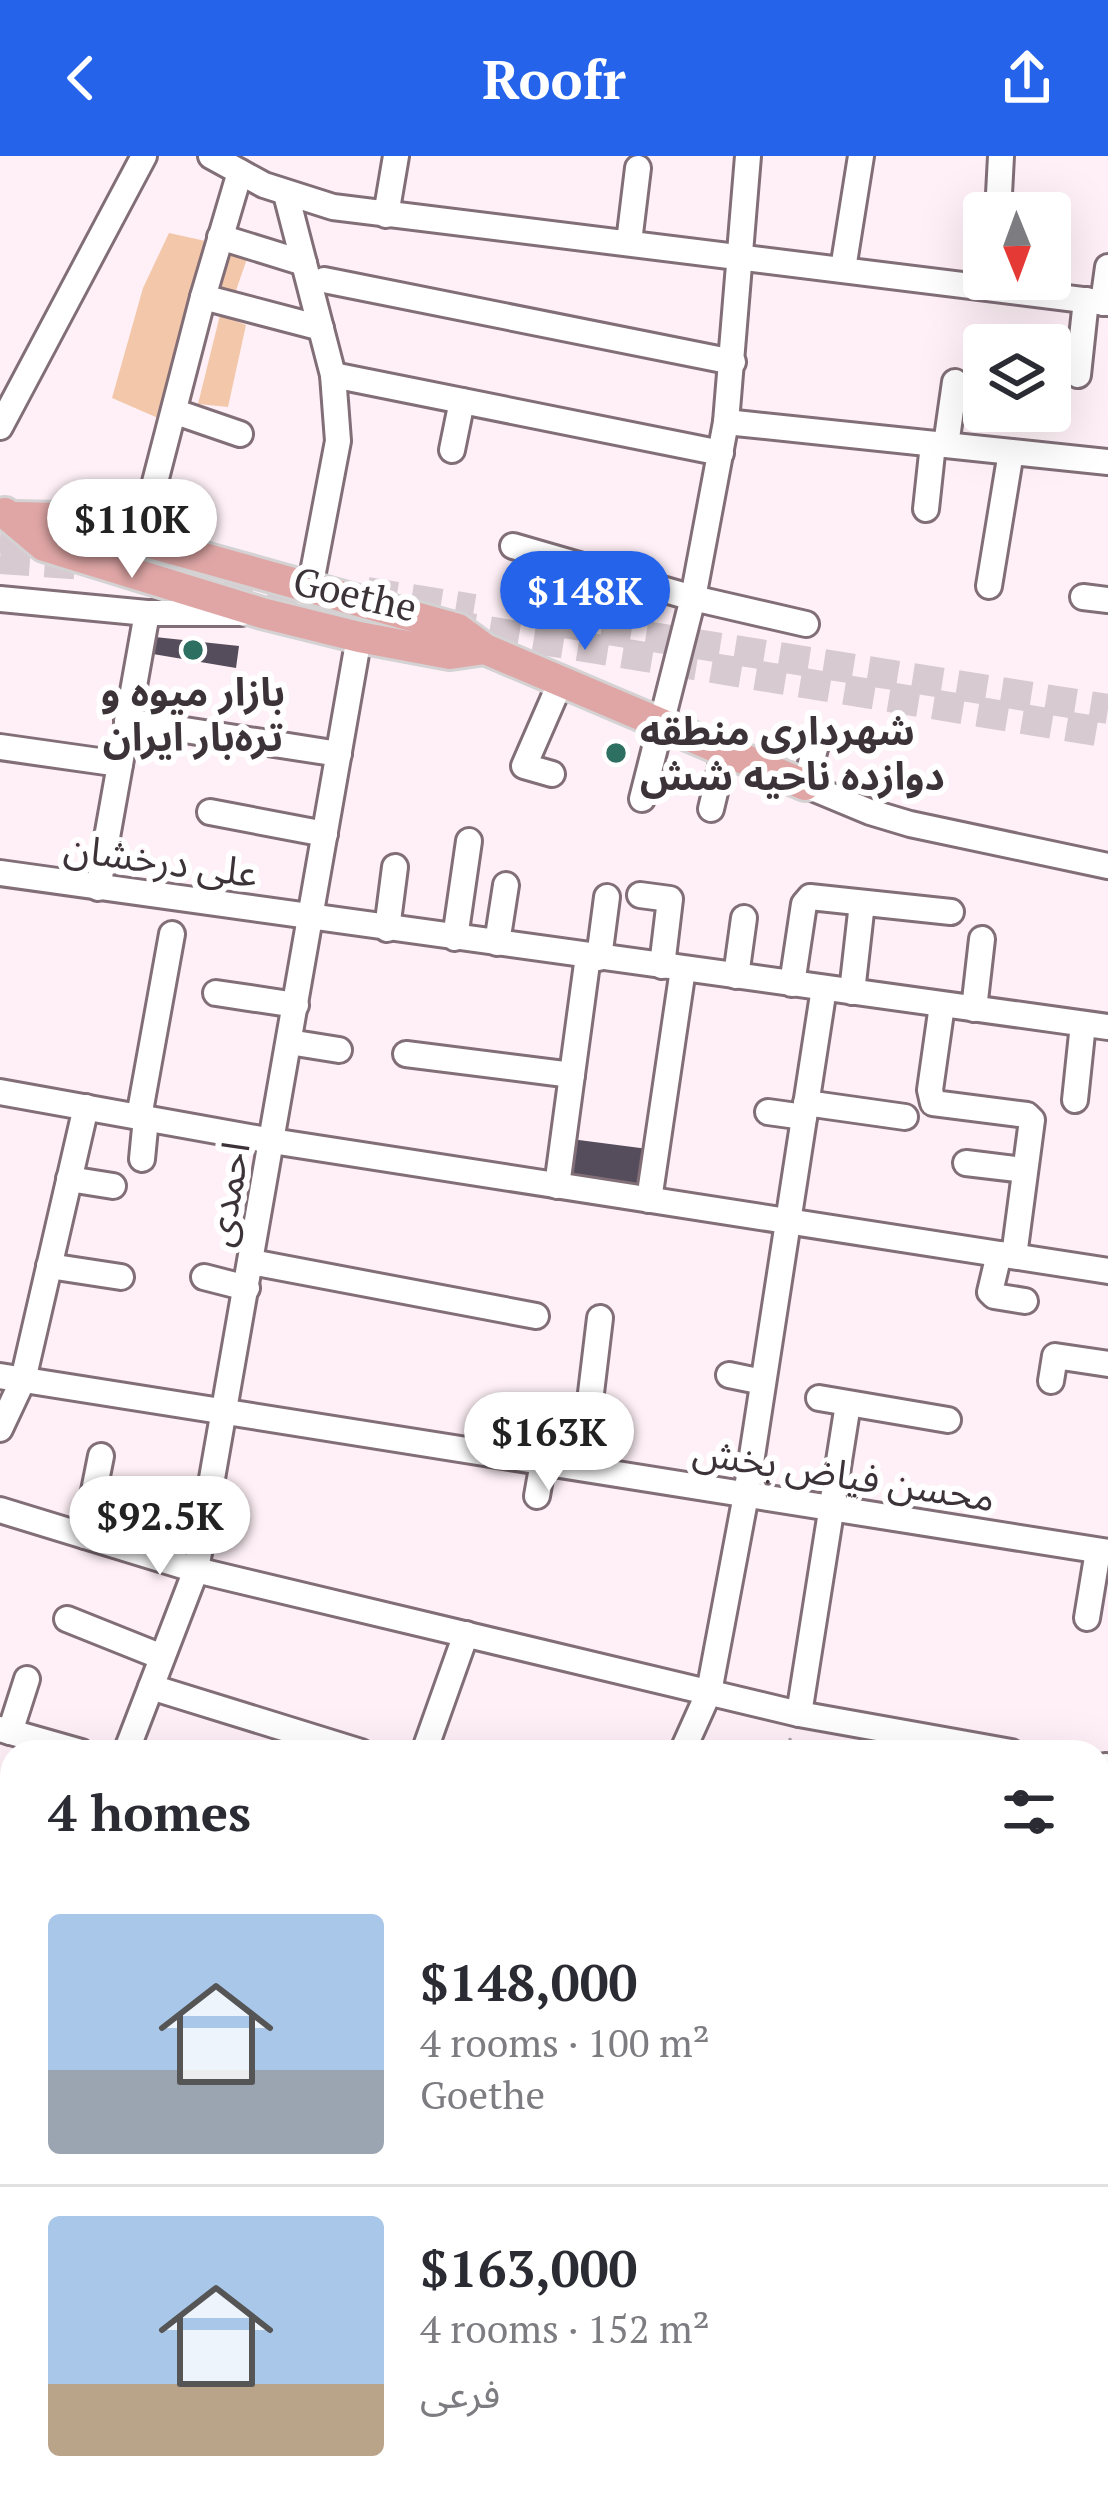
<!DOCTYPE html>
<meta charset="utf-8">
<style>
:root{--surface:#fff;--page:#f2f2f3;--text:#2b2b33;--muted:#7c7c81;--line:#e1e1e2;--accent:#2563eb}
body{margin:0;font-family:"PT Serif","Noto Sans Arabic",serif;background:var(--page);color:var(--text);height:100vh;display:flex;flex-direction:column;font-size:45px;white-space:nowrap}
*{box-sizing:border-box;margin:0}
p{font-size:39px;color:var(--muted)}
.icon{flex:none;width:66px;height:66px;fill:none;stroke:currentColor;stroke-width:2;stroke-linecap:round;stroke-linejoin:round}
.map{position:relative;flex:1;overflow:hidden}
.details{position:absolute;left:0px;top:1584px;width:1110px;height:771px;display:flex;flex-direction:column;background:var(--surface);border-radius:36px 36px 0 0;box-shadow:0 12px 48px #0002}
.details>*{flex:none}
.needle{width:78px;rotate:179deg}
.fabs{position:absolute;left:963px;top:36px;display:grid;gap:24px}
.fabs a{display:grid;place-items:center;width:108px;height:108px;border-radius:12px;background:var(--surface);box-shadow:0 12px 48px #0002;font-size:60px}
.price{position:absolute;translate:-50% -102px;padding:0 27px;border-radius:42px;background:#fff;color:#222;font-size:39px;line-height:78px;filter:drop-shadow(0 3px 6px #0008)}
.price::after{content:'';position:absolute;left:50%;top:72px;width:36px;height:27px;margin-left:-18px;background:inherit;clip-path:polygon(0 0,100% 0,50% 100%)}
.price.on{background:var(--accent);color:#fff}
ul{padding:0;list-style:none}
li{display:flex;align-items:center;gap:36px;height:300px;padding:0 48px}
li+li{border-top:3px solid var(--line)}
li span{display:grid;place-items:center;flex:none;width:336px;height:240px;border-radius:12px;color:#555}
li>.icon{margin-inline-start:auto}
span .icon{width:144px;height:144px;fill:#fffc;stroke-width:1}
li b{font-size:51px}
h2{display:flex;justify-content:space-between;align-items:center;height:144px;padding:0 48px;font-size:51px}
header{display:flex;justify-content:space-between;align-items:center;height:156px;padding:0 48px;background:var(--accent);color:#fff;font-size:54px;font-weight:600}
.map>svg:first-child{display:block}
.green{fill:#f3c7a9}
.building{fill:#564d5c}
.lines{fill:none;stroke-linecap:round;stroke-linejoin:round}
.major-tunnel{stroke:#d7cad0;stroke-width:30;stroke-dasharray:30 15;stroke-linecap:butt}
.minor-casing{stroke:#816e77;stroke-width:30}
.major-casing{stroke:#d4d2d3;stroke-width:36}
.path{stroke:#a89da2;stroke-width:3;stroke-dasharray:3 9;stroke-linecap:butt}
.minor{stroke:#fff;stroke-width:24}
.major{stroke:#e0a6a6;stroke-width:30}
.poi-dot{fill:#2d6f60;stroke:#fff;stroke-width:4.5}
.labels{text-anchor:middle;stroke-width:12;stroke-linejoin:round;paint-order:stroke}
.street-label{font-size:39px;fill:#3c3338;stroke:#fff}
.poi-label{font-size:39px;font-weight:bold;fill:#3c3338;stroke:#fff}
</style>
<header><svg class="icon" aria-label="back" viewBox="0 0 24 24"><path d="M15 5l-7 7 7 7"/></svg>Roofr<svg class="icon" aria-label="share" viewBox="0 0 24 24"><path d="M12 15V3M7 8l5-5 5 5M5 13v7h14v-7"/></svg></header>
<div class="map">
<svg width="1108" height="2353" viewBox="0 0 1108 2353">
<rect width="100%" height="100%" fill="#fef0f6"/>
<g class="green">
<polygon points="169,77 210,86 158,262 112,242 143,132"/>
<polygon points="225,89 249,97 233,143 210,136"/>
<polygon points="220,159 246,169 228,251 198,248"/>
</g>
<g class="building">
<polygon points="155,481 239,490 236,512 147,497 147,487"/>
<polygon points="571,983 648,993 642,1037 565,1022"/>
<polygon points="1108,2120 1108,2157 1098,2153"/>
</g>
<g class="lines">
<g class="major-tunnel">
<polyline points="0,382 143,394"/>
<polyline points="0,403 84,409"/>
<polyline points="179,421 321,446"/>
<polyline points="367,436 474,453"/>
<polyline points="557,466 1108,553"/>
<polyline points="445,468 1108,577"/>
</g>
<g class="minor-casing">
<g id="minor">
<polyline points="211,0 264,29 333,51 1108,147"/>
<polyline points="286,38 333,219 338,285 310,432"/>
<polyline points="998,57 1001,0"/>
<polyline points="386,59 396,0"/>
<polyline points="220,81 304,107"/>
<polyline points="629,86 638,12"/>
<polyline points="843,113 861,0"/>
<polyline points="324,124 733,206"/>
<polyline points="203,141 321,172"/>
<polyline points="1103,147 1108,111"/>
<polyline points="333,219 721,297"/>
<polyline points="1078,219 1086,144"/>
<polyline points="176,256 240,278"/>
<polyline points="726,266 1108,306"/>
<polyline points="0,271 144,0"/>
<polyline points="946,289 955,226"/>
<polyline points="452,294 462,245"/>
<polyline points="926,353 933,288"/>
<polyline points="140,384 203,141 240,16"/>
<polyline points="513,390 693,442 806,468"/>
<polyline points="989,430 1011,296"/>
<polyline points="1083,441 1108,444"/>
<polyline points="0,443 147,457 242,457"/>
<polyline points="127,565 339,598"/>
<polyline points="816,589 805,629 870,656 910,668 1108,710"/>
<polyline points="0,591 120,608"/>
<polyline points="552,618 524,610 562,523"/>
<polyline points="642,643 693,442 726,266 748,0"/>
<polyline points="711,653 725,594"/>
<polyline points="210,656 325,678"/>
<polyline points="0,717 1108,871"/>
<polyline points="98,732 147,457"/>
<polyline points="640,739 670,743 662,810"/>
<polyline points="387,773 395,711"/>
<polyline points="455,782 469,685"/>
<polyline points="497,787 506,729"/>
<polyline points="599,802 607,741"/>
<polyline points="736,820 744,762"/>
<polyline points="792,828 804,748 810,741 951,756"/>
<polyline points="852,836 862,747"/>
<polyline points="216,837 296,849"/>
<polyline points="942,849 930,934 933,947 1027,959 1032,964 1014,1100"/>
<polyline points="974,853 982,783"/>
<polyline points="289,886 339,894"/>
<polyline points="406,898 572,919"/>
<polyline points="0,936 272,985 1108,1115"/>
<polyline points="1075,944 1083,868"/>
<polyline points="806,947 905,961"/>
<polyline points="768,956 804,961"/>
<polyline points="139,961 172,778"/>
<polyline points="142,1003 146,962"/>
<polyline points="966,1007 1024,1014"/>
<polyline points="69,1023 113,1030"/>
<polyline points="557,1030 588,800"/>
<polyline points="649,1044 683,813"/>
<polyline points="999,1098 990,1136 994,1140 1025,1145"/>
<polyline points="251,1106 536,1160"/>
<polyline points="49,1110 121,1121"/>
<polyline points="204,1121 247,1132"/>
<polyline points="729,1219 763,1226"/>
<polyline points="0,1220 1108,1396"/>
<polyline points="1051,1225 1055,1200 1108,1208"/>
<polyline points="819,1242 948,1264"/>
<polyline points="0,1273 23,1224 86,951"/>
<polyline points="582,1312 600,1162"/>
<polyline points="537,1340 543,1306"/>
<polyline points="0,1354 196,1414 799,1558 1011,1596"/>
<polyline points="85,1380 101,1300"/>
<polyline points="1087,1462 1098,1395"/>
<polyline points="67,1463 162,1501"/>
<polyline points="151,1531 361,1596"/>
<polyline points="799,1558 848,1248"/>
<polyline points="0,1573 81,1596"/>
<polyline points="10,1576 27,1523"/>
<polyline points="126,1596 196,1414 359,481"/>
<polyline points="424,1596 466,1478"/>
<polyline points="682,1596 709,1536 746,1339 824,832"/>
<polyline points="1098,1667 1105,1610"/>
<polyline points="1098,1854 1108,1856"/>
<polyline points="0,1925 12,1894"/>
<polyline points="0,2030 12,2035"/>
<polyline points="1098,2096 1108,2100"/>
<polyline points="0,2199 12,2168"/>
<polyline points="0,2289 12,2293"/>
<polyline points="158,2343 187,2353"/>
<polyline points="801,2343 833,2353"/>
<polyline points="45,2353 47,2343"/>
<polyline points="341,2353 345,2343"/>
<polyline points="608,2353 612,2343"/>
</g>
</g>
<g class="major-casing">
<g id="major">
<polyline points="5,357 44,390 262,457 359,481 450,498 485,493"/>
<polyline points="14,361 61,362 458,473 485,493 805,629"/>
<polyline points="1098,2291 1108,2264"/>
<polyline points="1075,2353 1079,2343"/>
</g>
</g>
<g class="path">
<polyline points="785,1596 791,1581"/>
<polyline points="0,1692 12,1698"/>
</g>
<use href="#minor" class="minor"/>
<use href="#major" class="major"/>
</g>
<g class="poi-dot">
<circle cx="193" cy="494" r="12"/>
<circle cx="616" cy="597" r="12"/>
</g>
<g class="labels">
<g class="street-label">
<text transform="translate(355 438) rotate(13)" y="14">Goethe</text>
<text transform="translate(161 704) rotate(8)" y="14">علی درخشان</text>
<text transform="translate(227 1038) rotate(-80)" y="14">احمدی</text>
<text transform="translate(844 1318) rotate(9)" y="14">محسن فیاض بخش</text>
</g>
<g class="poi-label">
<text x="193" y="550">بازار میوه و<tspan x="193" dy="45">تره‌بار ایران</tspan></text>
<text x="640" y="589" text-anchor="start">شهرداری منطقه<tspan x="640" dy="45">دوازده ناحیه شش</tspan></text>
</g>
</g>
</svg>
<div class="fabs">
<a><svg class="needle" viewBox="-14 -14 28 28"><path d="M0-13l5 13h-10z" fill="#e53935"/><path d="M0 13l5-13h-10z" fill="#7c7c81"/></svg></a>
<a><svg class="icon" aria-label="layers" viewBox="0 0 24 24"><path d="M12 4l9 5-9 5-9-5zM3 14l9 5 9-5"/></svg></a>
</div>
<b class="price" style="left:132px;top:425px">$110K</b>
<b class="price on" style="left:585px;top:497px">$148K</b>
<b class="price" style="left:549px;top:1338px">$163K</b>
<b class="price" style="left:160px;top:1422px">$92.5K</b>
<section class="details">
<h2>4 homes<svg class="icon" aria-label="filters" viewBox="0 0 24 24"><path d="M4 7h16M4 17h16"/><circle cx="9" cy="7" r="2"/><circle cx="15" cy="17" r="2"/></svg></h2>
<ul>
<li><span style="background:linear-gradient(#a9c7e8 65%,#9aa5b1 0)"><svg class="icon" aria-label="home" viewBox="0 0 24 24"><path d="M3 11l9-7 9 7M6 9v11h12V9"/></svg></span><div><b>$148,000</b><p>4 rooms · 100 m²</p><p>Goethe</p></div></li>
<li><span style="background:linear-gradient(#a9c7e8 70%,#b9a48a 0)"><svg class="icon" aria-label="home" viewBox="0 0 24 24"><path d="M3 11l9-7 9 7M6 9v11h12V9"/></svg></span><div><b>$163,000</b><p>4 rooms · 152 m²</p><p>فرعی</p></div></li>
</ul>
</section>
</div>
